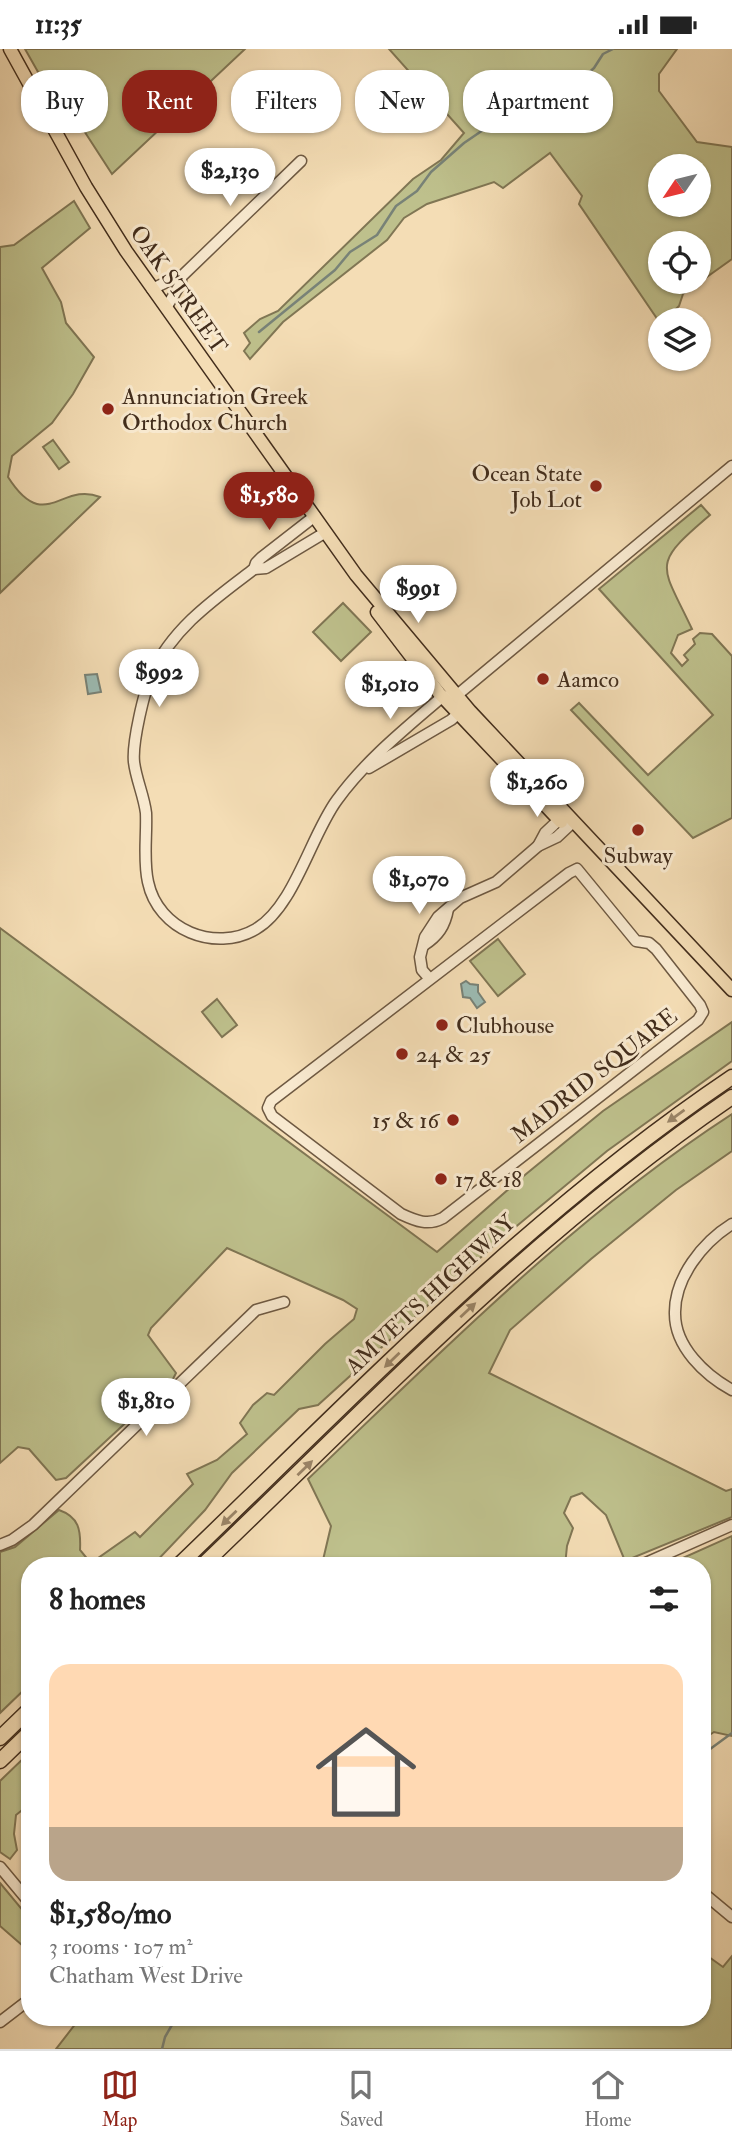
<!DOCTYPE html>
<meta charset="utf-8">
<style>
:root{--surface:#fff;--page:#f6f6f6;--text:#222;--muted:#767676;--line:#e0e0e0;--accent:#8f2418}
body{margin:0;font-family:"IM FELL Double Pica",serif;background:var(--page);color:var(--text);height:100vh;display:flex;flex-direction:column;font-size:26px;white-space:nowrap}
*{box-sizing:border-box;margin:0}
p{font-size:23px;color:var(--muted)}
.icon{flex:none;width:38px;height:38px;fill:none;stroke:currentColor;stroke-width:2;stroke-linecap:round;stroke-linejoin:round}
.map{position:relative;flex:1;overflow:hidden}
.drawer{position:absolute;left:21px;top:1508px;width:690px;height:469px;display:flex;flex-direction:column;background:var(--surface);border-radius:28px;box-shadow:0 2px 5px #0004}
.drawer>*{flex:none}
.banner{position:absolute;left:21px;top:21px;width:691px;height:63px;display:flex;gap:14px}
.needle{width:46px;rotate:235deg}
.tools{position:absolute;left:648px;top:105px;display:grid;gap:14px}
.tools a{display:grid;place-items:center;width:63px;height:63px;border-radius:50%;background:var(--surface);box-shadow:0 2px 5px #0004;font-size:35px}
.price{position:absolute;translate:-50% -60px;padding:0 16px;border-radius:24px;background:#fff;color:#222;font-size:23px;line-height:46px;filter:drop-shadow(0 2px 4px #0008)}
.price::after{content:'';position:absolute;left:50%;top:42px;width:21px;height:16px;margin-left:-10px;background:inherit;clip-path:polygon(0 0,100% 0,50% 100%)}
.price.selected{background:var(--accent);color:#fff}
ul{padding:0;list-style:none}
li{display:grid;align-content:center;gap:14px;height:371px;padding:0 28px}
li+li{border-top:2px solid var(--line)}
li span{display:grid;place-items:center;height:217px;border-radius:21px;color:#555}
li>.icon{margin-inline-start:auto}
span .icon{width:126px;height:126px;fill:#fffc;stroke-width:1}
li b{font-size:30px}
h2{display:flex;justify-content:space-between;align-items:center;height:84px;padding:0 28px;font-size:30px}
.chip{padding:0 24px;border-radius:28px;background:var(--surface);box-shadow:0 2px 5px #0004;font-size:24px;line-height:63px}
.chip.selected{background:var(--accent);color:#fff}
.status{display:flex;justify-content:space-between;align-items:center;height:49px;padding:0 35px;background:var(--surface);direction:ltr}
.status svg{height:19px;fill:currentColor}
.tab-bar{display:flex;justify-content:space-around;align-items:center;height:98px;border-top:2px solid var(--line);background:var(--surface);font-size:19px;color:var(--muted)}
.tab-bar a{display:grid;justify-items:center;gap:4px}
.tab-bar .selected{color:var(--accent)}
.map>svg:first-child{display:block}
.green{fill:#bec08c;stroke:#807654;stroke-width:2;fill-rule:evenodd}
.water{fill:#9cbbb3;stroke:#788277;stroke-width:2}
.lines{fill:none;stroke-linecap:round;stroke-linejoin:round}
.stream{stroke:#788277;stroke-width:2.5}
.minor-casing{stroke:#6e5942;stroke-width:13}
.major-casing{stroke:#422d1c;stroke-width:15}
.highway-casing{stroke:#422d1c;stroke-width:17}
.minor{stroke:#f8e9cf;stroke-width:10}
.major{stroke:#f4ddb5;stroke-width:12}
.highway{stroke:#f4ddb5;stroke-width:14}
.oneway{fill:#9b8568}
.poi-dot{fill:#8f2418;stroke:#f8e9cf;stroke-width:2.5}
.labels{text-anchor:middle;stroke-width:6;stroke-linejoin:round;paint-order:stroke}
.street-label{font-size:23px;fill:#422d1c;stroke:#f8e9cf}
.poi-label{font-size:23px;fill:#422d1c;stroke:#f8e9cf;text-anchor:start}
</style>
<div class="status"><b>11:35</b><svg viewBox="0 0 49 12"><path d="M0 12V9h3v3zM5 12V6h3v6zM10 12V3h3v9zM15 12V0h3v12zM26 1h20v11H26zM47 4h2v5h-2z"/></svg></div>
<div class="map">
<svg width="732" height="2000" viewBox="0 0 732 2000">
<rect width="100%" height="100%" fill="#f4ddb5"/>
<filter id="stains"><feTurbulence type="fractalNoise" baseFrequency=".00286" numOctaves="4"/><feColorMatrix values="0 0 0 0 .2 0 0 0 0 .09 0 0 0 0 .02 0 0 0 .5 -.17"/></filter>
<radialGradient id="worn" r=".72"><stop offset=".6" stop-color="#630" stop-opacity="0"/><stop offset="1" stop-color="#630" stop-opacity=".3"/></radialGradient>
<g class="green">
<polygon points="25,0 245,0 112,125 66,54 59,60"/>
<path d="M389,0h288l-18,25v17l38,51 35,5v112l-49,35 -4,12 -14,14h-5v3l-81,-119 3,-8 -32,-43 -47,35 -9,-6 -67,22 -23,14 -17,22 -104,82 -33,37 -6,-8 6,-8 -6,-10 16,-14 18,-8 135,-132 28,-19 23,-27zM660,117h38v39h-38zM660,194h38v39h-38z"/>
<path d="M74,152l16,27 -48,40 19,34 5,21 28,34 -21,37 -21,29 -40,33 -4,21c37,58 53,4 92,20l-100,96v-346l14,-2z"/>
<polygon points="53,391 69,413 59,420 43,398"/>
<path d="M701,456l9,10c-60,51 -49,48 -18,114l-14,6 -7,18 11,13 6,-6 -4,-5 11,-11 -2,-5 7,-6 12,1 20,22v162l-39,20 -122,-128 8,-7 69,72 65,-60 -114,-126z"/>
<polygon points="343,554 371,583 341,612 313,583"/>
<path d="M0,879l437,324 83,-73 83,-68 129,-89v39l-125,90 -106,88 -183,166 -19,4 -67,64 -27,37 -53,56h-122v118l-30,29v-161l15,-5 44,-37c20,7 22,20 21,40l9,11 9,-3 37,-26 5,5 53,-53 -6,-10 30,-14 30,-26 -7,-11 13,-18 14,-12 7,2 51,-51 29,-25 3,-10 -14,-9 -116,-52 -76,80 -3,7 28,38 -3,6 -107,99 -10,2 -27,-31 -11,-2 -18,16z"/>
<polygon points="498,890 525,925 498,947 470,912"/>
<polygon points="217,950 237,976 222,988 202,963"/>
<path d="M732,1065v37l-56,39 -85,69 -81,71 -21,43 237,118 6,-2v28l-107,44 -19,-46 -24,-22 -11,4 -7,16 9,15 -6,18 -2,20h-247l5,-6 8,-34 -23,-47c135,-129 267,-263 424,-365z"/>
<polygon points="732,1487 732,1687 714,1683 702,1691 702,1517 665,1517"/>
<polygon points="30,1703 30,1769 21,1762 16,1766 14,1785 17,1801 10,1810 0,1803 0,1732"/>
<polygon points="0,1834 30,1870 30,1903 0,1877"/>
<polygon points="702,1903 723,1918 732,1907 732,2000 56,2000 80,1969 702,1969"/>
</g>
<g class="water">
<polygon points="97,625 101,643 88,645 85,626"/>
<polygon points="466,932 470,935 478,936 478,943 485,953 477,959 470,949 463,948 461,935"/>
</g>
<g class="lines">
<g class="stream">
<polyline points="259,283 335,221 350,203 377,186 396,157 417,142 431,123 464,94 486,79 524,72 571,40 594,19 603,5 613,0"/>
<polyline points="702,1706 732,1684"/>
<polyline points="162,2000 165,1988 176,1969"/>
</g>
<g class="minor-casing">
<g id="minor">
<polyline points="152,240 175,229 181,228"/>
<polyline points="166,259 181,234 181,228 301,112"/>
<path d="M315,467l-54,42 -5,5 -2,6c-38,29 -82,59 -102,105 -8,17 -20,69 -18,88 2,17 10,34 12,51 1,23 -3,47 2,69 10,48 67,71 108,47 38,-22 55,-94 81,-129 29,-40 68,-71 105,-103l8,-1"/>
<polyline points="254,520 266,519 326,483"/>
<polyline points="456,647 732,417"/>
<polyline points="369,719 451,671 458,665 457,659"/>
<polyline points="538,797 545,784 563,767"/>
<path d="M577,820l59,72 13,2 7,6 44,56 3,7 -5,8 -255,198c-15,8 -27,3 -42,-4l-129,-98 -4,-8 3,-7 298,-228z"/>
<path d="M424,896c14,-9 21,-19 24,-36"/>
<polyline points="429,929 422,921 420,908 425,888 438,868 460,849 496,833 538,797 557,788 573,773"/>
<path d="M732,1175c-29,18 -58,54 -57,90 0,33 30,61 57,76"/>
<polyline points="0,1496 12,1491 33,1476 256,1261 284,1253"/>
<polyline points="639,1517 732,1476"/>
<polyline points="0,1818 30,1854"/>
<polyline points="702,1843 732,1868"/>
<polyline points="0,1973 30,1950"/>
</g>
</g>
<g class="major-casing">
<g id="major">
<polyline points="10,0 86,138 126,202 356,526 470,662 732,941"/>
<polyline points="377,563 439,644 561,773"/>
</g>
</g>
<g class="highway-casing">
<g id="highway">
<path d="M178,1517c178,-171 349,-351 554,-489"/>
<path d="M202,1517c170,-163 334,-336 530,-469"/>
<polyline points="0,1689 30,1660"/>
<polyline points="0,1712 30,1683"/>
</g>
</g>
<use href="#minor" class="minor"/>
<use href="#major" class="major"/>
<use href="#highway" class="highway"/>
</g>
<defs><path id="oneway-solid" d="M-6-.8H1V-3.2L6.5 0L1 3.2V.8H-6Z" transform="scale(1.75)"/></defs>
<g class="oneway">
<use href="#oneway-solid" transform="translate(676 1067) rotate(144)"/>
<use href="#oneway-solid" transform="translate(468 1261) rotate(-43)"/>
<use href="#oneway-solid" transform="translate(392 1311) rotate(136)"/>
<use href="#oneway-solid" transform="translate(305 1419) rotate(-44)"/>
<use href="#oneway-solid" transform="translate(229 1469) rotate(136)"/>
</g>
<g class="poi-dot">
<circle cx="108" cy="360" r="7"/>
<circle cx="596" cy="437" r="7"/>
<circle cx="543" cy="630" r="7"/>
<circle cx="638" cy="781" r="7"/>
<circle cx="442" cy="976" r="7"/>
<circle cx="402" cy="1005" r="7"/>
<circle cx="453" cy="1071" r="7"/>
<circle cx="441" cy="1130" r="7"/>
</g>
<g class="labels">
<g class="street-label">
<text transform="translate(179 240) rotate(55)" y="8">OAK STREET</text>
<text transform="translate(594 1026) rotate(-38)" y="8">MADRID SQUARE</text>
<text transform="translate(430 1245) rotate(-43)" y="8">AMVETS HIGHWAY</text>
</g>
<g class="poi-label">
<text x="122" y="355">Annunciation Greek<tspan x="122" dy="26">Orthodox Church</tspan></text>
<text x="582" y="432" text-anchor="end">Ocean State<tspan x="582" dy="26">Job Lot</tspan></text>
<text x="557" y="638">Aamco</text>
<text x="638" y="814" text-anchor="middle">Subway</text>
<text x="456" y="984">Clubhouse</text>
<text x="416" y="1013">24 &amp; 25</text>
<text x="439" y="1079" text-anchor="end">15 &amp; 16</text>
<text x="455" y="1138">17 &amp; 18</text>
</g>
</g>
<rect width="100%" height="100%" filter="url(#stains)"/>
<rect width="100%" height="100%" fill="url(#worn)"/>
</svg>
<div class="tools">
<a><svg class="needle" viewBox="-14 -14 28 28"><path d="M0-13l5 13h-10z" fill="#e53935"/><path d="M0 13l5-13h-10z" fill="#767676"/></svg></a>
<a><svg class="icon" aria-label="locate" viewBox="0 0 24 24"><circle cx="12" cy="12" r="6"/><path d="M12 2v4M12 18v4M2 12h4M18 12h4"/></svg></a>
<a><svg class="icon" aria-label="layers" viewBox="0 0 24 24"><path d="M12 4l9 5-9 5-9-5zM3 14l9 5 9-5"/></svg></a>
</div>
<b class="price" style="left:230px;top:159px">$2,130</b>
<b class="price selected" style="left:269px;top:483px">$1,580</b>
<b class="price" style="left:418px;top:576px">$991</b>
<b class="price" style="left:159px;top:660px">$992</b>
<b class="price" style="left:390px;top:672px">$1,010</b>
<b class="price" style="left:537px;top:770px">$1,260</b>
<b class="price" style="left:419px;top:867px">$1,070</b>
<b class="price" style="left:146px;top:1389px">$1,810</b>
<div class="banner">
<a class="chip">Buy</a>
<a class="chip selected">Rent</a>
<a class="chip">Filters</a>
<a class="chip">New</a>
<a class="chip">Apartment</a>
</div>
<section class="drawer">
<h2>8 homes<svg class="icon" aria-label="filters" viewBox="0 0 24 24"><path d="M4 7h16M4 17h16"/><circle cx="9" cy="7" r="2"/><circle cx="15" cy="17" r="2"/></svg></h2>
<ul>
<li><span style="background:linear-gradient(#ffd9b3 75%,#b9a48a 0)"><svg class="icon" aria-label="home" viewBox="0 0 24 24"><path d="M3 11l9-7 9 7M6 9v11h12V9"/></svg></span><div><b>$1,580/mo</b><p>3 rooms · 107 m²</p><p>Chatham West Drive</p></div></li>
</ul>
</section>
</div>
<nav class="tab-bar">
<a class="selected"><svg class="icon" aria-label="map" viewBox="0 0 24 24"><path d="M3 6l6-2 6 2 6-2v14l-6 2-6-2-6 2zM9 4v14M15 6v14"/></svg>Map</a>
<a><svg class="icon" aria-label="saved" viewBox="0 0 24 24"><path d="M7 4h10v16l-5-4-5 4z"/></svg>Saved</a>
<a><svg class="icon" aria-label="home" viewBox="0 0 24 24"><path d="M3 11l9-7 9 7M6 9v11h12V9"/></svg>Home</a>
</nav>
